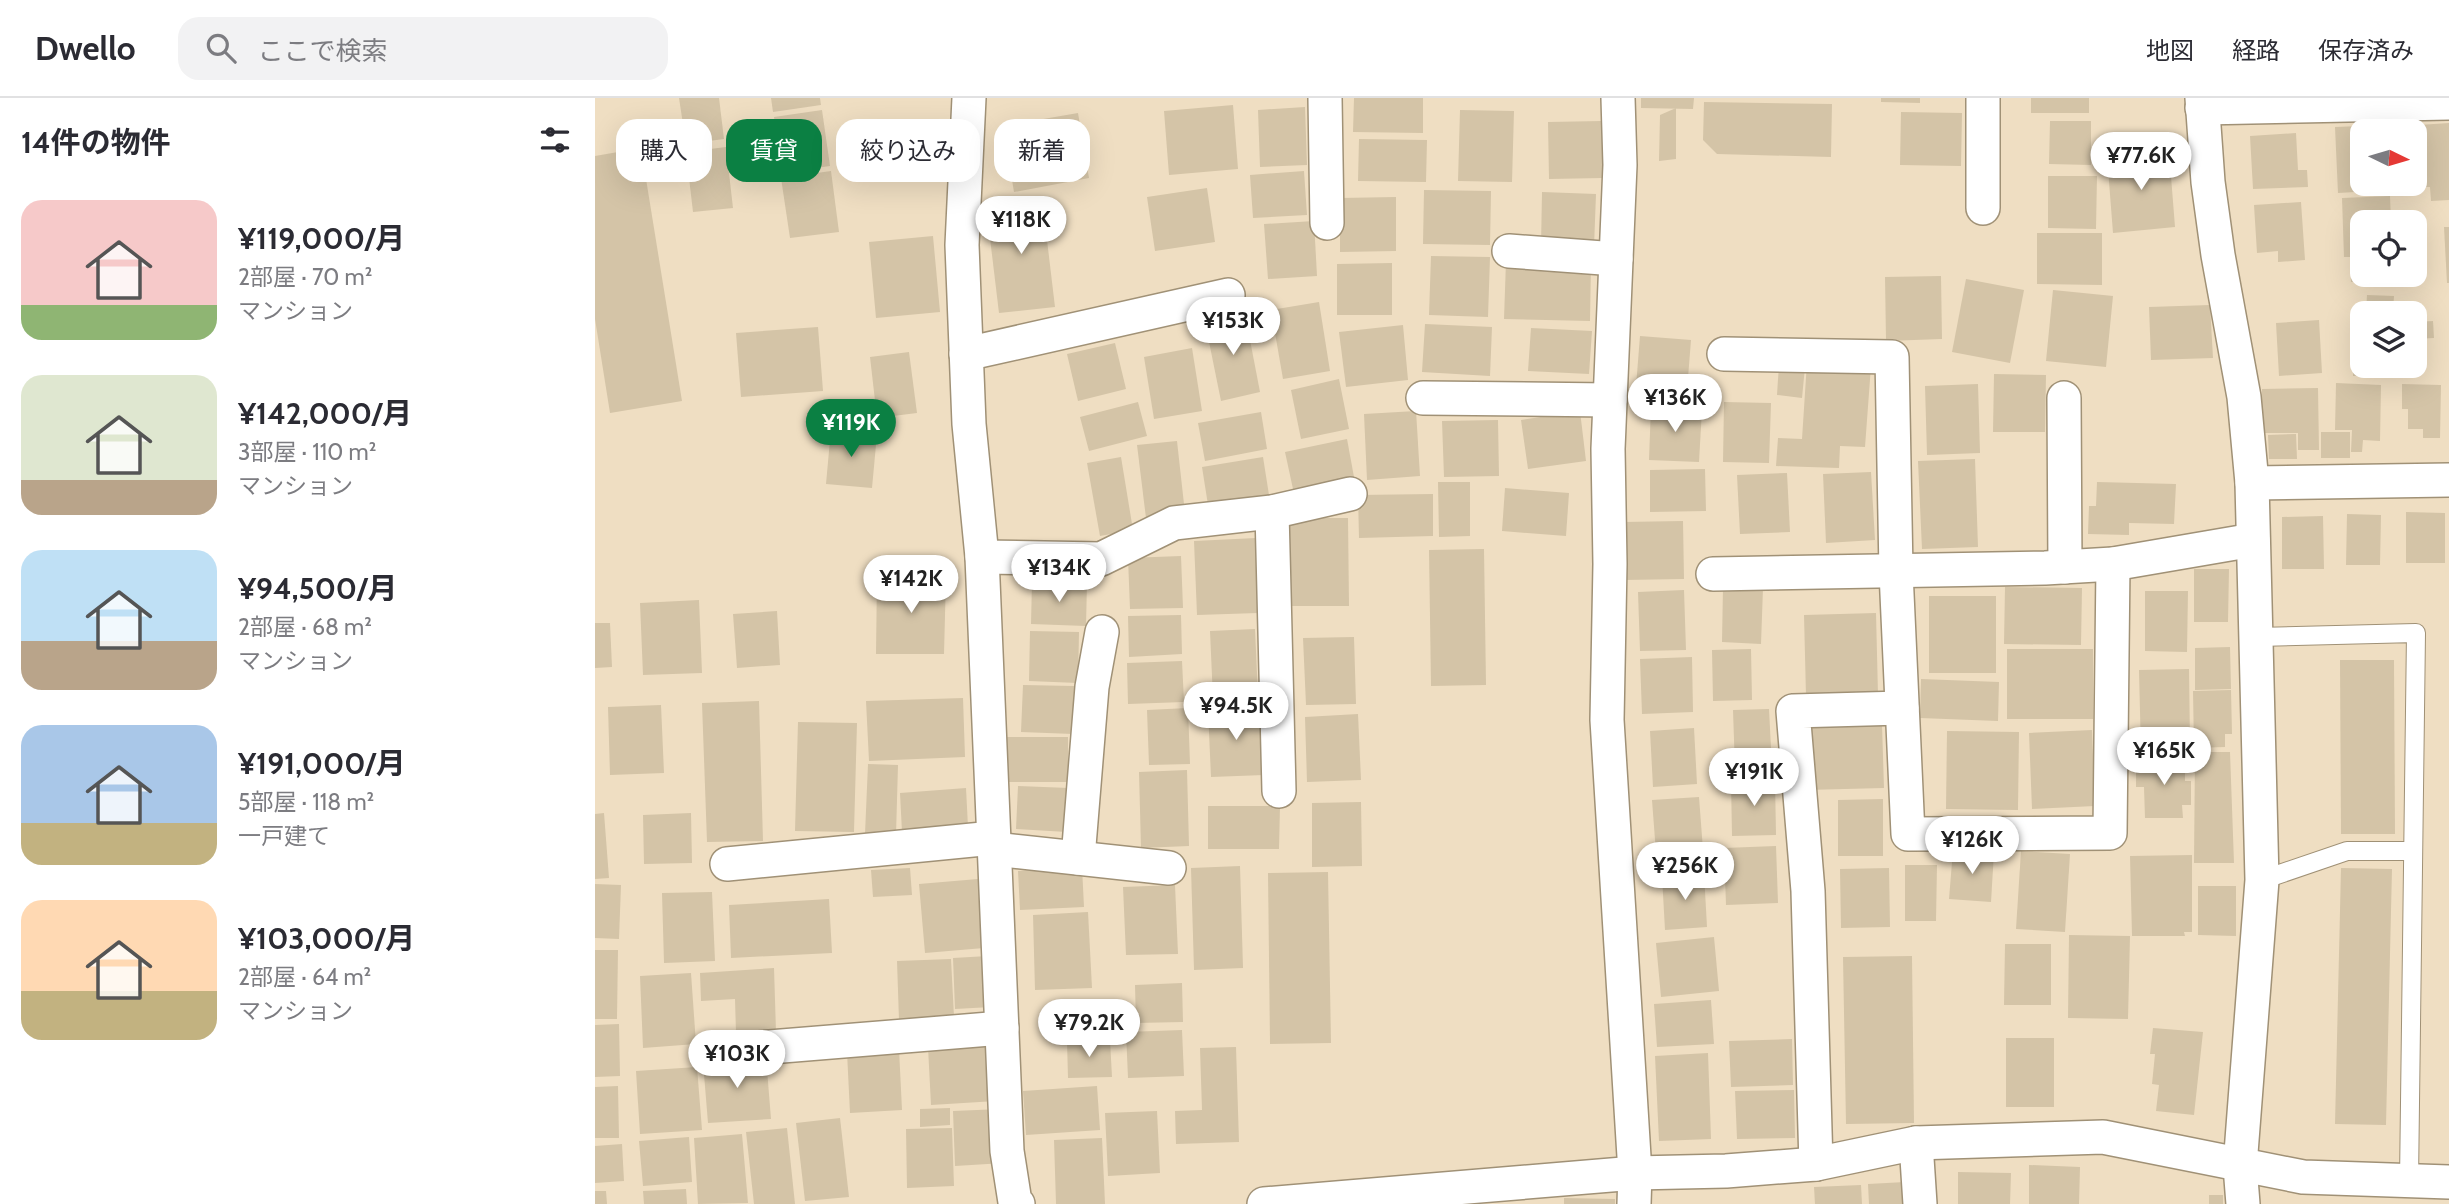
<!DOCTYPE html>
<html lang="ja">
<meta charset="utf-8">
<style>
:root{--surface:#fff;--page:#f2f2f3;--text:#2b2b33;--muted:#7c7c81;--line:#e1e1e2;--accent:#0b8043}
body{margin:0;font-family:Cabin,"Noto Sans JP",sans-serif;background:var(--page);color:var(--text);height:100vh;display:flex;flex-direction:column;font-size:26px;white-space:nowrap}
*{box-sizing:border-box;margin:0}
p{font-size:23px;color:var(--muted)}
.icon{flex:none;width:38px;height:38px;fill:none;stroke:currentColor;stroke-width:2;stroke-linecap:round;stroke-linejoin:round}
.map{position:relative;flex:1;overflow:hidden}
.details{display:flex;flex-direction:column;background:var(--surface);width:595px}
.details>*{flex:none}
.top-card{position:absolute;left:21px;top:21px;width:665px;height:63px;display:flex;gap:14px}
.needle{width:46px;rotate:95deg}
.controls{position:absolute;left:1755px;top:21px;display:grid;gap:14px}
.controls a{display:grid;place-items:center;width:77px;height:77px;border-radius:14px;background:var(--surface);box-shadow:0 7px 28px #0002;font-size:35px}
.price{position:absolute;translate:-50% -60px;padding:0 16px;border-radius:24px;background:#fff;color:#222;font-size:23px;line-height:46px;filter:drop-shadow(0 2px 4px #0008)}
.price::after{content:'';position:absolute;left:50%;top:42px;width:21px;height:16px;margin-left:-10px;background:inherit;clip-path:polygon(0 0,100% 0,50% 100%)}
.price.selected{background:var(--accent);color:#fff}
ul{padding:0;list-style:none}
li{display:flex;align-items:center;gap:21px;height:175px;padding:0 21px}
li span{display:grid;place-items:center;flex:none;width:196px;height:140px;border-radius:21px;color:#555}
li>.icon{margin-inline-start:auto}
span .icon{width:84px;height:84px;fill:#fffc;stroke-width:1}
li b{font-size:30px}
h2{display:flex;justify-content:space-between;align-items:center;height:84px;padding:0 21px;font-size:30px}
.tag{padding:0 24px;border-radius:21px;background:var(--surface);box-shadow:0 7px 28px #0002;font-size:24px;line-height:63px}
.tag.selected{background:var(--accent);color:#fff}
header{display:flex;align-items:center;gap:42px;box-sizing:border-box;height:98px;padding:0 35px;background:var(--surface);border-bottom:2px solid var(--line)}
header strong{font-size:33px}
nav{display:flex;gap:38px;margin-inline-start:auto;font-size:24px}
.search{width:490px;height:63px;background:var(--page);display:flex;align-items:center;gap:18px;box-sizing:border-box;padding:0 24px;border-radius:21px;color:var(--muted);font-size:26px}
main{display:flex;flex:1;min-height:0}
.map>svg:first-child{display:block}
.building{fill:#d4c4a7}
.lines{fill:none;stroke-linecap:round;stroke-linejoin:round}
.service-casing{stroke:#a09176;stroke-width:20}
.minor-casing{stroke:#a09176;stroke-width:36}
.service{stroke:#fff;stroke-width:18}
.minor{stroke:#fff;stroke-width:33}
</style>
<header>
<strong>Dwello</strong>
<div class="search"><svg class="icon" aria-label="search" viewBox="0 0 24 24"><circle cx="10" cy="10" r="6"/><path d="M15 15l6 6"/></svg>ここで検索</div>
<nav><a>地図</a><a>経路</a><a>保存済み</a></nav>
</header>
<main>
<section class="details">
<h2>14件の物件<svg class="icon" aria-label="filters" viewBox="0 0 24 24"><path d="M4 7h16M4 17h16"/><circle cx="9" cy="7" r="2"/><circle cx="15" cy="17" r="2"/></svg></h2>
<ul>
<li><span style="background:linear-gradient(#f6c9c9 75%,#8fb573 0)"><svg class="icon" aria-label="home" viewBox="0 0 24 24"><path d="M3 11l9-7 9 7M6 9v11h12V9"/></svg></span><div><b>¥119,000/月</b><p>2部屋 · 70 m²</p><p>マンション</p></div></li>
<li><span style="background:linear-gradient(#dfe7d0 75%,#b9a48a 0)"><svg class="icon" aria-label="home" viewBox="0 0 24 24"><path d="M3 11l9-7 9 7M6 9v11h12V9"/></svg></span><div><b>¥142,000/月</b><p>3部屋 · 110 m²</p><p>マンション</p></div></li>
<li><span style="background:linear-gradient(#bfe0f5 65%,#b9a48a 0)"><svg class="icon" aria-label="home" viewBox="0 0 24 24"><path d="M3 11l9-7 9 7M6 9v11h12V9"/></svg></span><div><b>¥94,500/月</b><p>2部屋 · 68 m²</p><p>マンション</p></div></li>
<li><span style="background:linear-gradient(#a9c7e8 70%,#c2b280 0)"><svg class="icon" aria-label="home" viewBox="0 0 24 24"><path d="M3 11l9-7 9 7M6 9v11h12V9"/></svg></span><div><b>¥191,000/月</b><p>5部屋 · 118 m²</p><p>一戸建て</p></div></li>
<li><span style="background:linear-gradient(#ffd9b3 65%,#c2b280 0)"><svg class="icon" aria-label="home" viewBox="0 0 24 24"><path d="M3 11l9-7 9 7M6 9v11h12V9"/></svg></span><div><b>¥103,000/月</b><p>2部屋 · 64 m²</p><p>マンション</p></div></li>
</ul>
</section>
<div class="map">
<svg width="1854" height="1106" viewBox="0 0 1854 1106">
<rect width="100%" height="100%" fill="#efdec2"/>
<g class="building">
<polygon points="84,0 124,0 129,41 91,46"/>
<polygon points="176,0 225,0 226,7 178,14"/>
<polygon points="759,0 828,0 828,35 758,34"/>
<polygon points="1046,0 1099,0 1098,11 1046,10"/>
<polygon points="1286,0 1325,0 1325,5 1286,4"/>
<rect x="1436" y="0" width="58" height="15"/>
<polygon points="1109,4 1237,6 1236,59 1122,56 1108,42"/>
<polygon points="638,7 643,71 574,77 569,13"/>
<polygon points="710,9 712,67 665,69 663,12"/>
<polygon points="1081,10 1081,61 1064,63 1065,17"/>
<polygon points="227,12 235,68 187,75 179,19"/>
<polygon points="865,12 919,13 917,84 863,83"/>
<polygon points="1306,14 1367,15 1366,68 1305,67"/>
<polygon points="483,15 494,80 419,94 408,28"/>
<polygon points="1007,23 1008,80 954,81 953,24"/>
<polygon points="1455,23 1496,23 1496,67 1454,66"/>
<polygon points="1854,25 1854,102 1836,103 1835,89 1826,89 1824,27"/>
<polygon points="1792,27 1793,33 1768,33 1768,86 1795,86 1795,92 1743,95 1740,29"/>
<polygon points="1701,35 1703,72 1712,72 1713,89 1658,91 1655,38"/>
<polygon points="764,41 832,42 831,84 763,83"/>
<polygon points="131,49 138,110 98,114 91,54"/>
<polygon points="46,50 87,303 15,315 0,221 0,58"/>
<polygon points="1574,53 1580,129 1518,135 1512,58"/>
<polygon points="236,73 244,134 195,140 186,80"/>
<polygon points="709,73 712,117 658,120 655,77"/>
<polygon points="1453,78 1502,78 1501,131 1453,130"/>
<polygon points="612,90 620,144 560,153 552,99"/>
<polygon points="829,92 896,93 895,147 828,146"/>
<polygon points="947,94 1001,96 999,149 946,148"/>
<polygon points="1795,98 1796,124 1768,124 1768,159 1749,159 1747,100"/>
<polygon points="801,99 801,153 745,154 745,100"/>
<polygon points="447,100 460,209 404,215 391,107"/>
<polygon points="1706,104 1710,162 1683,164 1683,153 1662,155 1659,107"/>
<polygon points="719,123 722,178 673,181 669,126"/>
<polygon points="1849,129 1854,129 1854,185 1852,185"/>
<polygon points="1442,135 1507,135 1507,187 1442,186"/>
<polygon points="338,138 345,214 281,220 274,144"/>
<polygon points="836,158 895,159 893,219 834,217"/>
<polygon points="911,163 996,165 995,223 909,221"/>
<polygon points="797,165 797,217 742,217 742,166"/>
<polygon points="1755,167 1768,167 1768,177 1794,177 1795,182 1756,184"/>
<polygon points="1346,178 1347,241 1291,243 1290,179"/>
<polygon points="1371,181 1429,192 1415,265 1357,254"/>
<polygon points="1458,192 1518,198 1511,269 1451,263"/>
<polygon points="1772,197 1799,198 1798,215 1771,215"/>
<polygon points="724,204 735,273 688,281 676,212"/>
<polygon points="1615,207 1618,260 1556,262 1554,209"/>
<polygon points="650,216 665,294 626,303 610,224"/>
<polygon points="1758,219 1768,219 1768,268 1791,268 1791,278 1758,278"/>
<polygon points="1724,222 1727,275 1684,278 1681,225"/>
<polygon points="1838,223 1839,240 1820,241 1820,224"/>
<polygon points="830,226 897,229 895,278 827,274"/>
<polygon points="808,227 813,282 751,289 744,234"/>
<polygon points="223,229 228,293 146,299 141,235"/>
<polygon points="936,230 997,233 994,276 933,273"/>
<polygon points="1045,238 1096,242 1091,305 1040,301"/>
<polygon points="520,245 531,291 483,303 472,256"/>
<polygon points="597,250 607,313 559,321 549,259"/>
<polygon points="314,254 322,315 282,320 275,259"/>
<polygon points="1212,264 1276,268 1270,349 1245,348 1244,370 1181,368 1183,340 1207,341"/>
<polygon points="1184,266 1210,269 1207,300 1182,297"/>
<polygon points="1399,276 1451,277 1450,334 1398,334"/>
<polygon points="744,281 754,331 706,341 696,292"/>
<polygon points="1741,285 1786,287 1785,343 1768,342 1767,354 1756,354 1757,332 1740,332"/>
<polygon points="1383,286 1385,355 1332,357 1330,288"/>
<polygon points="1807,286 1846,287 1845,340 1828,340 1828,331 1813,331 1813,311 1807,311"/>
<polygon points="1723,290 1724,352 1703,352 1703,335 1667,335 1667,291"/>
<polygon points="543,304 552,338 494,353 485,319"/>
<polygon points="1129,304 1176,305 1174,365 1128,364"/>
<polygon points="1056,308 1107,311 1104,364 1054,362"/>
<polygon points="821,313 825,378 772,382 769,316"/>
<polygon points="985,313 991,363 933,371 926,322"/>
<polygon points="666,314 672,351 610,363 603,325"/>
<polygon points="903,322 904,378 849,379 847,323"/>
<polygon points="236,331 282,336 277,390 231,386"/>
<rect x="1726" y="334" width="29" height="26"/>
<polygon points="1701,336 1702,361 1674,361 1673,337"/>
<polygon points="752,341 759,379 698,391 690,354"/>
<polygon points="582,343 590,415 551,420 542,347"/>
<polygon points="526,359 538,432 505,438 492,365"/>
<polygon points="668,359 674,397 613,407 607,369"/>
<polygon points="1380,361 1383,449 1327,451 1323,363"/>
<polygon points="1110,371 1111,413 1055,414 1055,372"/>
<polygon points="1276,374 1280,442 1231,445 1228,376"/>
<polygon points="1192,375 1195,434 1145,436 1142,377"/>
<polygon points="843,384 875,384 875,438 844,439"/>
<polygon points="1502,384 1581,386 1579,426 1534,425 1534,437 1493,436 1494,408 1501,408"/>
<polygon points="910,390 974,395 971,438 907,433"/>
<polygon points="838,396 838,438 764,440 763,397"/>
<polygon points="1811,414 1850,415 1850,465 1811,465"/>
<polygon points="1752,416 1786,417 1785,467 1751,467"/>
<polygon points="1728,418 1729,471 1687,471 1687,419"/>
<polygon points="689,420 753,420 754,508 689,508"/>
<polygon points="1088,423 1089,481 1029,482 1028,424"/>
<polygon points="661,440 663,515 602,517 599,443"/>
<polygon points="889,451 891,587 836,588 834,452"/>
<polygon points="586,458 588,510 535,511 533,460"/>
<polygon points="1599,471 1634,471 1633,524 1599,524"/>
<polygon points="282,478 351,479 349,556 281,556"/>
<polygon points="437,484 492,485 491,528 436,526"/>
<polygon points="1128,489 1168,490 1166,546 1127,544"/>
<polygon points="1410,489 1487,490 1486,547 1409,546"/>
<polygon points="1089,492 1091,552 1045,553 1043,494"/>
<polygon points="1550,493 1593,493 1592,554 1550,553"/>
<rect x="1334" y="498" width="67" height="77"/>
<polygon points="104,502 107,575 48,577 45,505"/>
<polygon points="182,513 185,567 142,570 138,516"/>
<polygon points="1281,515 1283,597 1211,598 1209,517"/>
<polygon points="586,517 587,556 534,559 533,518"/>
<polygon points="0,525 15,525 17,569 0,570"/>
<polygon points="660,531 663,598 618,601 615,533"/>
<polygon points="435,533 484,534 483,585 434,583"/>
<polygon points="759,539 761,606 711,607 708,540"/>
<polygon points="1635,549 1636,591 1600,592 1600,550"/>
<polygon points="1156,551 1157,602 1118,603 1117,552"/>
<rect x="1412" y="551" width="86" height="70"/>
<polygon points="1097,559 1098,614 1047,616 1045,561"/>
<polygon points="1745,562 1799,562 1800,736 1746,736"/>
<polygon points="587,563 589,604 533,606 532,565"/>
<polygon points="1594,571 1595,646 1581,646 1581,654 1546,655 1544,572"/>
<polygon points="1326,581 1404,584 1403,623 1325,620"/>
<polygon points="428,587 479,588 478,636 426,634"/>
<polygon points="1636,592 1637,636 1630,636 1630,649 1599,650 1598,593"/>
<polygon points="368,600 370,659 274,663 271,603"/>
<polygon points="164,603 168,743 112,744 107,605"/>
<polygon points="66,607 69,675 15,677 13,609"/>
<polygon points="593,610 595,666 554,667 552,612"/>
<polygon points="666,610 669,677 616,679 613,612"/>
<polygon points="1174,611 1177,670 1140,671 1138,612"/>
<polygon points="763,616 766,682 712,684 710,619"/>
<polygon points="203,624 262,625 259,734 200,733"/>
<polygon points="1287,627 1289,690 1211,692 1209,629"/>
<polygon points="1099,630 1102,686 1058,689 1055,633"/>
<polygon points="1497,632 1500,708 1437,711 1434,635"/>
<polygon points="1352,633 1424,634 1423,712 1351,711"/>
<rect x="409" y="639" width="64" height="45"/>
<polygon points="1600,654 1635,654 1639,765 1599,765"/>
<polygon points="1590,661 1590,683 1596,683 1596,707 1587,707 1588,720 1550,720 1549,689 1541,689 1541,662"/>
<polygon points="273,666 303,667 301,737 270,736"/>
<polygon points="592,672 594,748 546,750 544,674"/>
<polygon points="1180,682 1181,737 1137,738 1136,683"/>
<polygon points="423,688 474,690 472,734 421,731"/>
<polygon points="371,690 373,729 307,734 305,695"/>
<polygon points="1104,699 1109,765 1062,768 1057,702"/>
<polygon points="1288,701 1288,758 1243,758 1243,702"/>
<polygon points="766,704 767,768 717,769 717,705"/>
<polygon points="613,708 685,708 684,751 613,751"/>
<polygon points="9,715 14,780 0,781 0,716"/>
<polygon points="96,715 97,765 49,766 48,717"/>
<polygon points="1181,748 1183,805 1131,807 1129,750"/>
<polygon points="1358,752 1399,754 1396,804 1354,801"/>
<polygon points="1426,753 1475,756 1470,834 1421,831"/>
<polygon points="1597,757 1597,834 1589,834 1590,838 1537,838 1535,758"/>
<polygon points="1310,767 1342,767 1341,823 1310,823"/>
<polygon points="645,768 648,870 599,872 596,770"/>
<polygon points="487,769 489,809 425,812 423,773"/>
<polygon points="315,770 317,797 278,799 276,772"/>
<polygon points="1294,770 1295,829 1246,830 1245,771"/>
<polygon points="1746,770 1797,771 1791,1027 1740,1026"/>
<polygon points="733,774 736,945 675,946 673,775"/>
<polygon points="1109,775 1112,829 1070,832 1067,778"/>
<polygon points="383,781 389,850 330,855 324,786"/>
<polygon points="0,786 26,787 24,841 0,840"/>
<polygon points="580,787 583,856 531,857 528,789"/>
<polygon points="1603,788 1641,788 1641,838 1603,837"/>
<polygon points="117,794 120,863 69,865 67,795"/>
<polygon points="234,801 237,855 136,860 134,807"/>
<polygon points="493,814 497,890 440,892 438,817"/>
<polygon points="1474,837 1535,838 1533,921 1473,920"/>
<polygon points="1119,839 1124,893 1066,899 1061,845"/>
<polygon points="1410,846 1456,846 1456,907 1409,907"/>
<polygon points="0,852 23,852 22,921 0,921"/>
<polygon points="393,858 396,909 360,911 358,860"/>
<polygon points="1317,858 1319,1025 1251,1026 1248,859"/>
<polygon points="356,861 359,919 304,922 302,863"/>
<polygon points="179,870 181,934 141,935 140,901 106,903 105,875"/>
<polygon points="96,875 101,946 48,950 45,878"/>
<polygon points="587,885 588,924 541,925 540,887"/>
<polygon points="1116,902 1119,946 1062,949 1059,906"/>
<polygon points="24,926 25,978 0,979 0,927"/>
<polygon points="1558,930 1608,934 1599,1017 1561,1013 1564,987 1557,986 1560,956 1555,956"/>
<polygon points="587,932 589,978 533,980 531,934"/>
<rect x="1411" y="940" width="48" height="69"/>
<polygon points="1197,941 1198,987 1136,989 1134,943"/>
<polygon points="515,942 517,979 473,980 472,943"/>
<polygon points="397,945 401,1003 336,1007 333,949"/>
<polygon points="641,949 644,1044 581,1046 580,1013 607,1012 605,950"/>
<polygon points="304,951 307,1012 255,1015 252,954"/>
<polygon points="1113,955 1116,1041 1064,1043 1060,958"/>
<polygon points="171,959 176,1021 113,1025 108,964"/>
<polygon points="102,969 107,1032 45,1036 41,973"/>
<polygon points="23,988 24,1040 0,1040 0,989"/>
<polygon points="502,988 505,1032 431,1037 428,993"/>
<polygon points="1199,992 1200,1040 1142,1041 1140,993"/>
<polygon points="355,1010 355,1027 325,1029 325,1011"/>
<polygon points="406,1011 409,1065 360,1068 358,1013"/>
<polygon points="562,1013 565,1075 513,1078 510,1015"/>
<polygon points="245,1020 254,1099 210,1103 201,1025"/>
<polygon points="192,1030 200,1106 159,1106 151,1034"/>
<polygon points="357,1030 359,1088 312,1090 311,1031"/>
<polygon points="147,1036 153,1105 103,1106 99,1040"/>
<polygon points="94,1039 97,1084 48,1088 44,1043"/>
<polygon points="507,1040 510,1106 461,1106 459,1042"/>
<polygon points="27,1046 29,1083 0,1085 0,1048"/>
<polygon points="1434,1067 1485,1069 1484,1106 1434,1106"/>
<polygon points="1363,1074 1416,1075 1415,1106 1363,1106"/>
<polygon points="1310,1084 1311,1106 1274,1106 1273,1086"/>
<polygon points="1266,1087 1267,1106 1220,1106 1219,1089"/>
<polygon points="91,1091 92,1106 49,1106 48,1093"/>
<polygon points="0,1093 11,1093 12,1106 0,1106"/>
<rect x="1614" y="1097" width="14" height="9"/>
<polygon points="969,1100 1020,1101 1020,1106 969,1106"/>
</g>
<g class="lines">
<g class="service-casing">
<g id="service">
<polyline points="1662,539 1821,535 1814,1083"/>
<polyline points="1667,782 1752,753 1818,753"/>
</g>
</g>
<g class="minor-casing">
<g id="minor">
<polyline points="374,0 367,147 374,326 387,459 412,1053 420,1104 423,1106"/>
<polyline points="730,0 732,125"/>
<polyline points="1023,0 1025,67 1013,351 1015,466 1012,622 1040,1075 1039,1106"/>
<polyline points="1388,0 1388,110"/>
<polyline points="1607,0 1613,84 1623,157 1649,299 1657,385 1667,782 1645,1068 1648,1106"/>
<polyline points="1607,10 1854,5"/>
<polyline points="914,153 1021,161"/>
<polyline points="371,256 633,197"/>
<polyline points="1129,256 1297,259 1301,474 1313,736 1515,735 1518,466"/>
<polyline points="828,300 1015,302"/>
<polyline points="1469,300 1470,469"/>
<polyline points="1657,385 1854,382"/>
<polyline points="677,414 684,693"/>
<polyline points="387,459 506,461 579,425 677,414 755,396"/>
<polyline points="1118,476 1450,470 1518,466 1658,442"/>
<polyline points="399,751 574,770"/>
<polyline points="483,760 497,589 507,534"/>
<polyline points="132,766 398,740"/>
<polyline points="114,954 407,930"/>
<polyline points="1321,1045 1325,1106"/>
<polyline points="1221,1066 1213,793 1198,613 1307,610"/>
<polyline points="669,1106 1040,1075 1131,1073 1221,1066 1321,1045 1508,1039 1708,1079 1854,1084"/>
</g>
</g>
<use href="#service" class="service"/>
<use href="#minor" class="minor"/>
</g>
</svg>
<div class="controls">
<a><svg class="needle" viewBox="-14 -14 28 28"><path d="M0-13l5 13h-10z" fill="#e53935"/><path d="M0 13l5-13h-10z" fill="#7c7c81"/></svg></a>
<a><svg class="icon" aria-label="locate" viewBox="0 0 24 24"><circle cx="12" cy="12" r="6"/><path d="M12 2v4M12 18v4M2 12h4M18 12h4"/></svg></a>
<a><svg class="icon" aria-label="layers" viewBox="0 0 24 24"><path d="M12 4l9 5-9 5-9-5zM3 14l9 5 9-5"/></svg></a>
</div>
<b class="price" style="left:1546px;top:94px">¥77.6K</b>
<b class="price" style="left:426px;top:158px">¥118K</b>
<b class="price" style="left:638px;top:259px">¥153K</b>
<b class="price" style="left:1080px;top:336px">¥136K</b>
<b class="price selected" style="left:256px;top:361px">¥119K</b>
<b class="price" style="left:464px;top:506px">¥134K</b>
<b class="price" style="left:316px;top:517px">¥142K</b>
<b class="price" style="left:641px;top:644px">¥94.5K</b>
<b class="price" style="left:1569px;top:689px">¥165K</b>
<b class="price" style="left:1159px;top:710px">¥191K</b>
<b class="price" style="left:1377px;top:778px">¥126K</b>
<b class="price" style="left:1090px;top:804px">¥256K</b>
<b class="price" style="left:494px;top:961px">¥79.2K</b>
<b class="price" style="left:142px;top:992px">¥103K</b>
<div class="top-card">
<a class="tag">購入</a>
<a class="tag selected">賃貸</a>
<a class="tag">絞り込み</a>
<a class="tag">新着</a>
</div>
</div>
</main>
